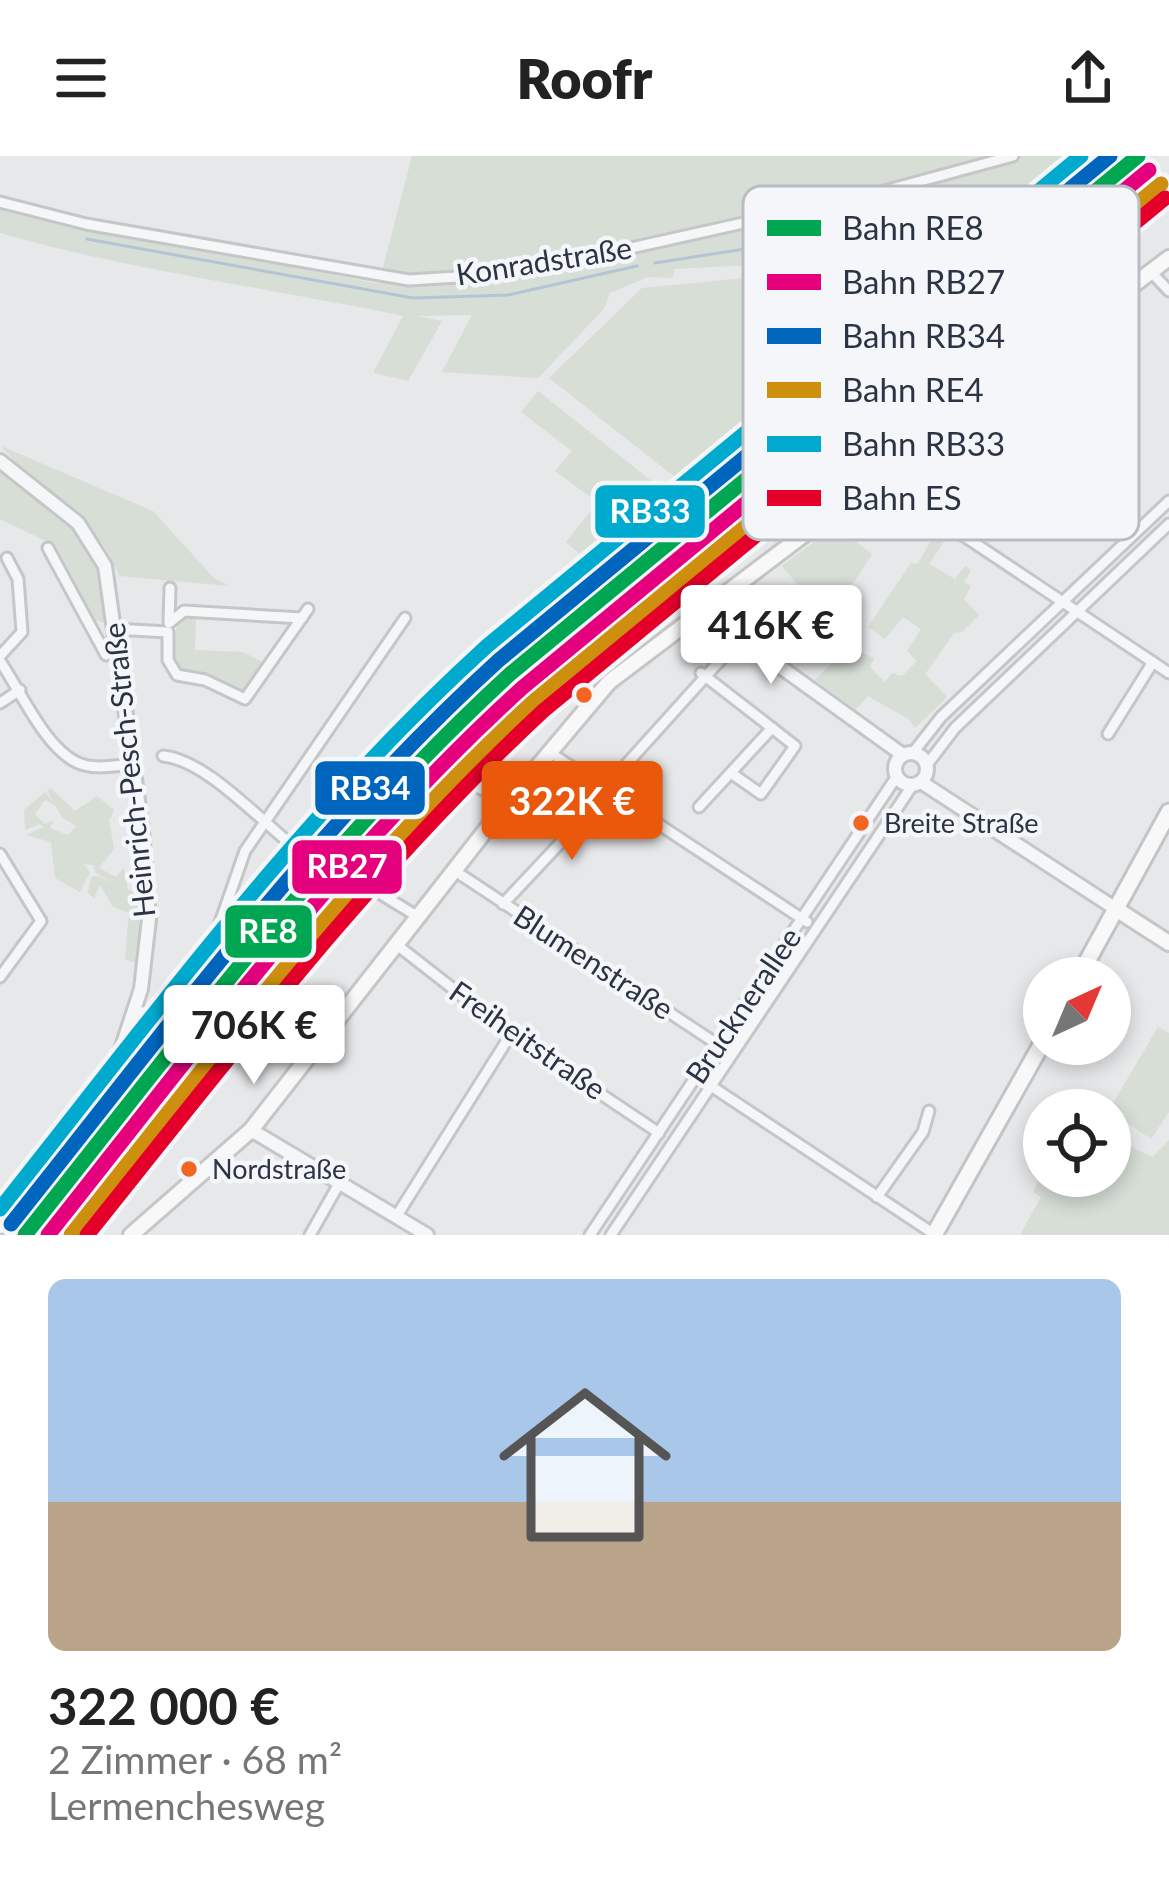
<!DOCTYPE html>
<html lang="de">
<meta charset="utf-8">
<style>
:root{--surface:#fff;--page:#f2f2f2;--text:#222;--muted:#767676;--line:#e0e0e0;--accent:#ea580c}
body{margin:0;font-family:Lato,sans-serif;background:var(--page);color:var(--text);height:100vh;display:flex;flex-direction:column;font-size:45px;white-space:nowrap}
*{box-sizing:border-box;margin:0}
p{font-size:39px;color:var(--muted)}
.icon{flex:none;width:66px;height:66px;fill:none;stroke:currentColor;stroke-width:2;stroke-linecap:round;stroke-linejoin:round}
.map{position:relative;height:1079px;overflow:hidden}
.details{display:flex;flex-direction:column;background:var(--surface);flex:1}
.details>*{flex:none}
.needle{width:78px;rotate:44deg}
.controls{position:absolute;left:1023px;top:801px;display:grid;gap:24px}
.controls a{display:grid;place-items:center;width:108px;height:108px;border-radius:50%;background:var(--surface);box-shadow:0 6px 18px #0003;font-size:60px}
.price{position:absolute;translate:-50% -102px;padding:0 27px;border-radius:12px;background:#fff;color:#222;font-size:39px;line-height:78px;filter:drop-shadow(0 3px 6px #0008)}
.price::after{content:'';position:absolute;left:50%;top:72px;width:36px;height:27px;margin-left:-18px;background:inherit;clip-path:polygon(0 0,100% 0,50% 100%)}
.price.current{background:var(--accent);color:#fff}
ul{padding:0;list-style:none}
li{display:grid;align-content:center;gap:24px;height:636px;padding:0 48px}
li+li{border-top:3px solid var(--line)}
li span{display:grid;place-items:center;height:372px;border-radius:18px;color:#555}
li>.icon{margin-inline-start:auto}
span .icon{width:216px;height:216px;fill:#fffc;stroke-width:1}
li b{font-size:51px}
header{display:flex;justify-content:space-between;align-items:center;height:156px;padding:0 48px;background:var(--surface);font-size:54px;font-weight:800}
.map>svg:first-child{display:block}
.green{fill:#d6ded6}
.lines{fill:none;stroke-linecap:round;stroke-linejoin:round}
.stream{stroke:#b4c4d5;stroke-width:3}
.minor-casing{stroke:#c4c6c8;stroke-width:15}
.tertiary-casing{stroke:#c4c6c8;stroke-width:18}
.secondary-casing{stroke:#c4c6c8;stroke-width:20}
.primary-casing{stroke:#c2c5c8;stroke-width:21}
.minor{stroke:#f5f6f7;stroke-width:9}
.tertiary{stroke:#f5f6f7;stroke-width:12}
.secondary{stroke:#f8f8f8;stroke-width:14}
.primary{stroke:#f8f8f8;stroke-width:15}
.rail-1-casing{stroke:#f4f6f9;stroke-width:24}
.rail-2-casing{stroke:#f4f6f9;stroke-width:24}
.rail-3-casing{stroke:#f4f6f9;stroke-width:24}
.rail-4-casing{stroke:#f4f6f9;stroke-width:24}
.rail-5-casing{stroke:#f4f6f9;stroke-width:24}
.rail-6-casing{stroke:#f4f6f9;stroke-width:24}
.rail-1{stroke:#00a651;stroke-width:15}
.rail-2{stroke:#e5007d;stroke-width:15}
.rail-3{stroke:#0065bd;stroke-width:15}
.rail-4{stroke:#ce8f0e;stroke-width:15}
.rail-5{stroke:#00a9ce;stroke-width:15}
.rail-6{stroke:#e4002b;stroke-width:15}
.bus-dot{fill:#f26522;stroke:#f4f6f9;stroke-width:4.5}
.labels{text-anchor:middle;stroke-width:9;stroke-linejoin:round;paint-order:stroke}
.bus-label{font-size:27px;fill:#2b3445;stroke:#f4f6f9;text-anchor:start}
.street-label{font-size:30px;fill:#2b3445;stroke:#f4f6f9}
.key{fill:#f4f6f9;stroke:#b8bcc3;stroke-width:3}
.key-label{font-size:33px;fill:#2b3445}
.line-badge{stroke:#f4f6f9;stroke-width:4.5}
.badge-label{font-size:33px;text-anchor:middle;font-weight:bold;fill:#fff}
</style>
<header><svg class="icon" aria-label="menu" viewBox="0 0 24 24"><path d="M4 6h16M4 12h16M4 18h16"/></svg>Roofr<svg class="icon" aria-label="share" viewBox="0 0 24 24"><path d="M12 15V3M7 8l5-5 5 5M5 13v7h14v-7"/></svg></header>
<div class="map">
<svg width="1169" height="1079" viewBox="0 0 1169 1079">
<rect width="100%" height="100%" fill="#e6e8ea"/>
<g class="green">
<polygon points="412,0 1005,0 784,58 773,51 776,61 481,119 381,119"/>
<path d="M1020,0h65l-30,24 -7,28c-31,25 -73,19 -108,31 -61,22 -122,26 -186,33l-2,-7 -78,4 -1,9 -25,-1 -38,16 -6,16 -66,69 -96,-6 30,-57 -55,1 25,5 -34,60 -35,-8 30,-57c-138,-29 -270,-45 -403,-83v-24l374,74 65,-1 34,-2z"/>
<polygon points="1144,0 1151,0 1067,68 1072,75 1042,103 496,549 442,602 433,598 357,677 354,674 461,565 537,499"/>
<polygon points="1051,54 1057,56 506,509 425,583 315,698 384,611 471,522 937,138"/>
<polygon points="1017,71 1022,74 950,124 694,336 549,222 642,132 840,113 917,99"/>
<polygon points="538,235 678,346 595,412 566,386 593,352 593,343 555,315 572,295 521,256"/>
<path d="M1,290l152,65 60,66 16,9 -110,-10c-22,-61 -78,-83 -118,-130z"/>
<path d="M0,311c40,40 130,84 104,156l-14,-5 -38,-74 -52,-25z"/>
<polygon points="882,334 890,339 877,358 865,351 844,377 872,398 846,439 854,445 850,455 826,462 782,410"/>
<polygon points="938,371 949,378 929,408 955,423 965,410 971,414 964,426 971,430 964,443 979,459 962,476 954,477 925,518 947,541 915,572 910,564 868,540 855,554 815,524 847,491 874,502 870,511 885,526 892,517 902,520 917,505 907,495 921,473 903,461 885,483 868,471 911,407 918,408"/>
<polygon points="179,458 196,458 195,494 243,496 266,508 250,534 241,538 179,512 172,498"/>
<polygon points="51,632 75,655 97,640 114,654 109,664 114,693 99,712 116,721 124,712 128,735 96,717 93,709 84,708 90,717 80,736 55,722 51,686 26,679 44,671 40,668 25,674 24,654 45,636 57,651 45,644 35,658 45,668 54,664 50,672 68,679 76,670 62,661 47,635"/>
<polygon points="98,720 140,739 138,808 125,803 129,757 113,751 100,729 94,742 88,737 91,721"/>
<polygon points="1158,871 1169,877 1169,956 1151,983 1109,954"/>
<polygon points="1110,980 1152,1001 1169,984 1169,1079 1020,1079 1041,1041 1033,1036 1044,1011 1044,1020 1110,1020"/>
</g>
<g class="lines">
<g class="stream">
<polyline points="87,83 413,142 508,139 637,110"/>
<polyline points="655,107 859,75"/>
</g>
<g class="minor-casing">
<g id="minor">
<polyline points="1101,0 1067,39 1137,125"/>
<polyline points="0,46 86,68 409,124 505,118 577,104 869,39 1013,0"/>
<polyline points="1151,116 1169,135"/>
<polyline points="946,368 1169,517"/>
<polyline points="48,392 106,499"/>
<polyline points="169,464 170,432"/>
<polyline points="169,467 184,455 302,462"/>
<polyline points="114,473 168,476 168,504 177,519 205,524 245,543 308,453"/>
<polyline points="0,500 22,476 18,423 7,402"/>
<path d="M0,505c20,29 44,85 76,101 18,9 40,3 58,2"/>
<polyline points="0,547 20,534"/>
<polyline points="1108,578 1153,506"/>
<polyline points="549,596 807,766"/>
<polyline points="912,598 941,561 1169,345"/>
<path d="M163,600c52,5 115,88 165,115l105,-108 74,40"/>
<polyline points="926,610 955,572 1169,368"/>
<polyline points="731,617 761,638 795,590 772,572"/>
<polyline points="605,632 724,500"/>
<polyline points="699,651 772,572 701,517"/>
<polyline points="0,698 41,765 0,821"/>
<polyline points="455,715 723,892"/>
<polyline points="353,721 420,762"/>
<polyline points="503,748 609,635"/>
<polyline points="397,789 511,878 659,977"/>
<polyline points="136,856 163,856 209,798 245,695 405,462"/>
<polyline points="711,930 934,1078"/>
<polyline points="877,1041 923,976 929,955"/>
<polyline points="396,1061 511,878"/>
<polyline points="310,1079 340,1026"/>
<polyline points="590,1079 897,620"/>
<polyline points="611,1079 912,630"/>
</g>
</g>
<g class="tertiary-casing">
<g id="tertiary">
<polyline points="0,305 78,367 105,410 142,673 149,763 141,833 111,924 0,1071"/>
<polyline points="706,451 722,469 903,599"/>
<circle cx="911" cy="613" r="16"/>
<polyline points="921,626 1116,753"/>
<polyline points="251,974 427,1079"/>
</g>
</g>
<g class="secondary-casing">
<g id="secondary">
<polyline points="1116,753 1169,787"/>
<polyline points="131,1079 251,974 507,647 609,526 1169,102"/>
</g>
</g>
<g class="primary-casing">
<g id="primary">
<polyline points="1078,822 1169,656"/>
<polyline points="934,1079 1044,884"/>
</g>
</g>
<use href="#minor" class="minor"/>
<use href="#tertiary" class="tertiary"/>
<use href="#secondary" class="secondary"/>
<use href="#primary" class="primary"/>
<g class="rail-1-casing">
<path id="rail-1" d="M25,1079c155,-194 301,-392 485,-561l628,-518"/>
</g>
<g class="rail-2-casing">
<path id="rail-2" d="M48,1079c151,-190 294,-383 474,-547l627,-518"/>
</g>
<g class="rail-3-casing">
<path id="rail-3" d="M11,1068c156,-195 302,-395 488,-564l611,-504"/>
</g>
<g class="rail-4-casing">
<path id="rail-4" d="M71,1079c148,-185 287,-373 463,-534l627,-517"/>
</g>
<g class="rail-5-casing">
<path id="rail-5" d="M0,1053c155,-195 302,-395 487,-563l594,-490"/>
</g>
<g class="rail-6-casing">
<path id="rail-6" d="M87,1079c146,-182 285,-365 456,-524l622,-513"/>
</g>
<use href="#rail-1" class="rail-1"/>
<use href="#rail-2" class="rail-2"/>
<use href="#rail-3" class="rail-3"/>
<use href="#rail-4" class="rail-4"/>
<use href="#rail-5" class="rail-5"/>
<use href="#rail-6" class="rail-6"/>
</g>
<g class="bus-dot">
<circle cx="584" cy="539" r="10"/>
<circle cx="861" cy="667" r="10"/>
<circle cx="189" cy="1013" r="10"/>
</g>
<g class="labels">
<g class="bus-label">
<text x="884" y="677">Breite Straße</text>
<text x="212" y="1023">Nordstraße</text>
</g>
<g class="street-label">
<text transform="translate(544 106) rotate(-9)" y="10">Konradstraße</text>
<text transform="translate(130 614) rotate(-96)" y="10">Heinrich-Pesch-Straße</text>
<text transform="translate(593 807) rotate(33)" y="10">Blumenstraße</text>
<text transform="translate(744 850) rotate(-56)" y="10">Brucknerallee</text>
<text transform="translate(527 885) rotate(35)" y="10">Freiheitstraße</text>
</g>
</g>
<rect x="743" y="30" width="396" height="354" rx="18" class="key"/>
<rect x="767" y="64" width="54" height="16" fill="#00a651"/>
<rect x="767" y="118" width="54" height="16" fill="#e5007d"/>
<rect x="767" y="172" width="54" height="16" fill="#0065bd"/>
<rect x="767" y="226" width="54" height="16" fill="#ce8f0e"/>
<rect x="767" y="280" width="54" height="16" fill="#00a9ce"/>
<rect x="767" y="334" width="54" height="16" fill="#e4002b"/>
<g class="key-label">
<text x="842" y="84">Bahn RE8</text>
<text x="842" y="138">Bahn RB27</text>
<text x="842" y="192">Bahn RB34</text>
<text x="842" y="246">Bahn RE4</text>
<text x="842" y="300">Bahn RB33</text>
<text x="842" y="354">Bahn ES</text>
</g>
<g class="line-badge">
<rect x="593" y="327" width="114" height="57" rx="12" fill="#00a9ce"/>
<rect x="313" y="603" width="114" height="58" rx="12" fill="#0065bd"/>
<rect x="290" y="682" width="114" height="58" rx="12" fill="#e5007d"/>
<rect x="223" y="747" width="91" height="57" rx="12" fill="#00a651"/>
</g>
<g class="badge-label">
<text x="650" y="367">RB33</text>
<text x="370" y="644">RB34</text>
<text x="347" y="722">RB27</text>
<text x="268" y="787">RE8</text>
</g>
</svg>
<div class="controls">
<a><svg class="needle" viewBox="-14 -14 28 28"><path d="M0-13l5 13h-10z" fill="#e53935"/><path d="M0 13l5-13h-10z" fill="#767676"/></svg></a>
<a><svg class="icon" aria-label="locate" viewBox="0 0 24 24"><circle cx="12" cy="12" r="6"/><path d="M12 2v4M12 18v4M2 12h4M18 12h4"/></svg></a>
</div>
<b class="price" style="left:771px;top:531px">416K €</b>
<b class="price current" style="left:572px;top:707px">322K €</b>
<b class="price" style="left:254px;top:931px">706K €</b>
</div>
<section class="details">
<ul>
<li><span style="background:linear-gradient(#a9c7e8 60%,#b9a48a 0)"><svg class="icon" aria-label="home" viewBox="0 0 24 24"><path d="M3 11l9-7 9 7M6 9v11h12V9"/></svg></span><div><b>322 000 €</b><p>2 Zimmer · 68 m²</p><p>Lermenchesweg</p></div></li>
</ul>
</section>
